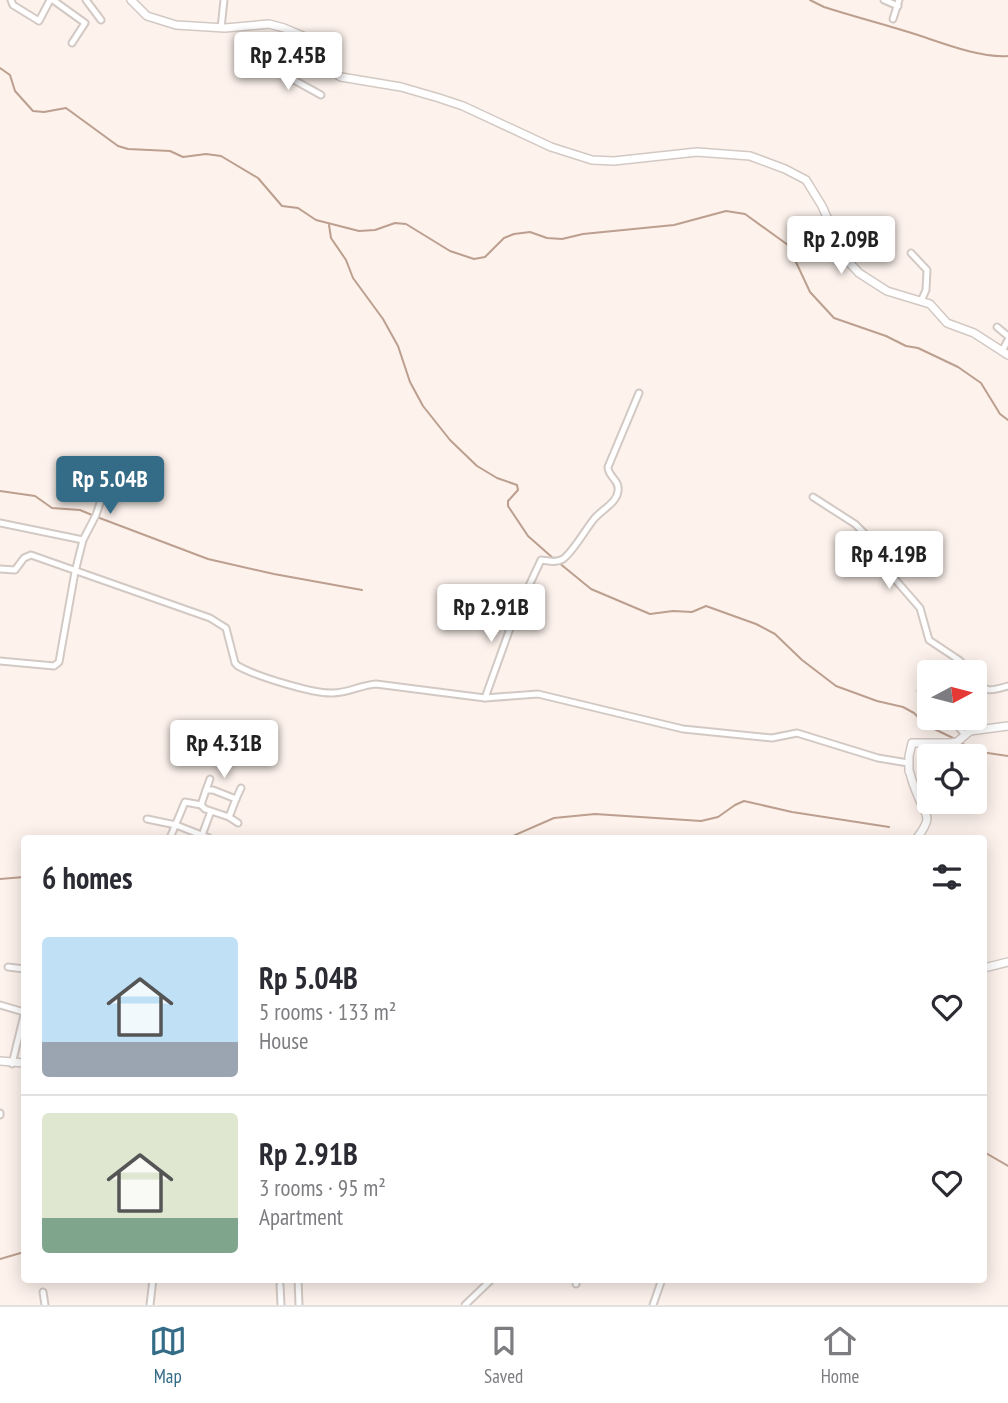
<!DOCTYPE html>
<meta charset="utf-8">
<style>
:root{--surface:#fff;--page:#f2f2f3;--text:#2b2b33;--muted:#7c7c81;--line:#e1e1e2;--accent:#346b86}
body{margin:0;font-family:"PT Sans Narrow",sans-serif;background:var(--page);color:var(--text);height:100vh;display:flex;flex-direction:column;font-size:26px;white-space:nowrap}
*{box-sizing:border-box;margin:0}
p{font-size:23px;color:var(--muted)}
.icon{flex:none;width:38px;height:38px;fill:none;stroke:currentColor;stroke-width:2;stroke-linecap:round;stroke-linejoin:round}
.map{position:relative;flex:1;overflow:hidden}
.side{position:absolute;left:21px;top:835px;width:966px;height:448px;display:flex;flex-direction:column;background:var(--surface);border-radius:7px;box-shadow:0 4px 18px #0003}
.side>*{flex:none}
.needle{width:46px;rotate:83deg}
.tools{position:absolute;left:917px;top:660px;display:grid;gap:14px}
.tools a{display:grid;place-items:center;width:70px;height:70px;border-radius:7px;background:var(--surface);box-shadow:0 4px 18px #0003;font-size:35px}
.price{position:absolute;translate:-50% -60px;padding:0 16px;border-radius:7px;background:#fff;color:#222;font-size:23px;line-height:46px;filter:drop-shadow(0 2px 4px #0008)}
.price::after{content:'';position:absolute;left:50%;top:42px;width:21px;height:16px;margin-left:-10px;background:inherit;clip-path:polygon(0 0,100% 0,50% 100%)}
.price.selected{background:var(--accent);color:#fff}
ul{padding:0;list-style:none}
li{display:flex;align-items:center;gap:21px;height:175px;padding:0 21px}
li+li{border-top:2px solid var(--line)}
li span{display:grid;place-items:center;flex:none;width:196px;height:140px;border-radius:7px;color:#555}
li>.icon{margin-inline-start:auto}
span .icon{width:84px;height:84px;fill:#fffc;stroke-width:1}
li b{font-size:30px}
h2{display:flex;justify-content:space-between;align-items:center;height:84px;padding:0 21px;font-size:30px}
.tab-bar{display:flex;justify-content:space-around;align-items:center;height:98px;border-top:2px solid var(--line);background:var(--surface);font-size:19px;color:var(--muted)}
.tab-bar a{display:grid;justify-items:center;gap:4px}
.tab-bar .selected{color:var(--accent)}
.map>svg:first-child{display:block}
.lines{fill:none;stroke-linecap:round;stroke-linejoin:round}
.stream{stroke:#bc9f8e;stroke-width:2}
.street-casing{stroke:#d3c9c4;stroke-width:9}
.secondary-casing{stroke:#d3c9c4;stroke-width:10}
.street{stroke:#fff;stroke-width:5}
.secondary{stroke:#fff;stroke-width:7}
</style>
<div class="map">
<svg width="1008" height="1305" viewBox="0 0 1008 1305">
<rect width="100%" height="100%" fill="#fdf2ec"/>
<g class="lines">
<g class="stream">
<path d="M810,0l14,7c31,10 63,18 94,28 27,9 63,23 90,21"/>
<polyline points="0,68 10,75 15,91 33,111 44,112 66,108 118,146 128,149 170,151 183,157 206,154 221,156 258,178 282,206 298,208 316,220 359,231 375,230 395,223 406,224 450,251 474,259 485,257 504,238 514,234 530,232 547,238 562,239 583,234 674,225 726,211 745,214 788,245 810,292 834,318 886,336 906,346 918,348 958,367 981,383 1000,414 1008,420"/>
<polyline points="329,225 331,238 346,260 353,278 383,319 398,346 410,382 423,406 450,440 477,466 497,478 517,485 518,490 508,501 508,506 528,536 554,559"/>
<polyline points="0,491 35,496 52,508 80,510 92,515"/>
<polyline points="97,517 208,559 274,574 362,590"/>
<polyline points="558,562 591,589 650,614 673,611 692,612 706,606 756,624 775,634 802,660 836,686 877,701 903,707 914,713 926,725 955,739"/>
<polyline points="960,742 974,751 1008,756"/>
<polyline points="508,838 554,818 595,814 701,821 718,817 735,805 744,801 792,812 889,827"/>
<polyline points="0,879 24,877"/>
<polyline points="984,1152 1008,1166"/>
<polyline points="0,1259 24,1252"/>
</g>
<g class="street-casing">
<g id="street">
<polyline points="11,0 13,5 39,21 50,0"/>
<polyline points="53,0 85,23 72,43"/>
<polyline points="86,0 101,20"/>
<polyline points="884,0 898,6"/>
<polyline points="893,19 899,0"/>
<polyline points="221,28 224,0"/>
<polyline points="306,39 298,70 311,73"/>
<polyline points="298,70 294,80 321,95"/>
<polyline points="911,253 927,270 926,290 921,301"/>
<polyline points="997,327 1008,336"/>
<polyline points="1002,351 1008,340"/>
<polyline points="75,466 107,479"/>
<polyline points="813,497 855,524 880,549 885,557 886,569 920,608 929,640 959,660 971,672"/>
<polyline points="0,523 83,540"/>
<path d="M0,569l15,1 9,-12 7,-3 179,63 16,10 9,35 3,3c18,10 75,28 95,27 15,0 28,-8 43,-9l109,14 53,-4 145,35 89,9 25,-5 81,25 30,5"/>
<polyline points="0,661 54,666 59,662 75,572 83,540 96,515 110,473 114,469 123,471"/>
<path d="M975,677c11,17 15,14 33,9"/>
<polyline points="921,691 929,696"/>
<path d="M485,698l28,-78 28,-60c8,1 15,3 22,-1 10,-7 22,-29 31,-40 7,-9 23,-16 24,-28 2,-11 -10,-14 -10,-24l31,-74"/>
<polyline points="951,718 965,735"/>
<polyline points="970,731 968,724 971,718"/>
<polyline points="206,790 210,779"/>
<polyline points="236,799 241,788"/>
<polyline points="229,817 238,823"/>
<polyline points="147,819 176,825 209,838"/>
<polyline points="170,838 185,802 201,805"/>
<polyline points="201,838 211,811 229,817 236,799 213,790 206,790 201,805 205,809 211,811"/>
<polyline points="8,967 24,969"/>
<polyline points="0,1005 24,1012"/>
<polyline points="12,1064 24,1015"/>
<polyline points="0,1113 0,1115"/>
<polyline points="298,1279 299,1305"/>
<polyline points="576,1284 577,1279"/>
<polyline points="280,1285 281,1305"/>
<polyline points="43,1292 45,1305"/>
<polyline points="150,1305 153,1279"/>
<polyline points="465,1305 492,1279"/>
<polyline points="653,1305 662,1279"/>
</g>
</g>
<g class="secondary-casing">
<g id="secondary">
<polyline points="131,0 147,16 176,25 225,28 269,24 284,28 303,36 326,67 341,77 401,87 439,98 463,106 551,147 592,160 614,161 697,152 750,156 785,169 806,180 822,206 845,258 859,273 887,291 930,304 947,323 974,333 1008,355"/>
<polyline points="909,771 909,756 912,743 950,743 957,742 970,731 1008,726"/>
<path d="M910,773c2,8 5,16 8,23 9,22 15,20 -1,42"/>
<polyline points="984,968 1008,962"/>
<polyline points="0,1061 24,1063"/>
</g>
</g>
<use href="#street" class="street"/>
<use href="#secondary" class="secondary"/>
</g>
</svg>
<div class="tools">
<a><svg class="needle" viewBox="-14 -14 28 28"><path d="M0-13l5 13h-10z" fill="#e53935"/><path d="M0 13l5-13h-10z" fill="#7c7c81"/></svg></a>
<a><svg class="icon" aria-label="locate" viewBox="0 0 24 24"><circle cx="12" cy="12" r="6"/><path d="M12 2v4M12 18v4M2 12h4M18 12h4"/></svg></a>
</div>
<b class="price" style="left:288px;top:92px">Rp 2.45B</b>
<b class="price" style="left:841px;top:276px">Rp 2.09B</b>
<b class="price selected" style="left:110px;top:516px">Rp 5.04B</b>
<b class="price" style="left:889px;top:591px">Rp 4.19B</b>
<b class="price" style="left:491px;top:644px">Rp 2.91B</b>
<b class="price" style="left:224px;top:780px">Rp 4.31B</b>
<section class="side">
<h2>6 homes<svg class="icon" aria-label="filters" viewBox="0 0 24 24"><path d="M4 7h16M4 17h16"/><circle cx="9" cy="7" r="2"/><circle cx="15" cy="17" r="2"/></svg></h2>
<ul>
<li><span style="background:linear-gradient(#bfe0f5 75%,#9aa5b1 0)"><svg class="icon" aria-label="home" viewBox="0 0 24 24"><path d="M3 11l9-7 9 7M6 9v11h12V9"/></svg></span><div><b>Rp 5.04B</b><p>5 rooms · 133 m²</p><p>House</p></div><svg class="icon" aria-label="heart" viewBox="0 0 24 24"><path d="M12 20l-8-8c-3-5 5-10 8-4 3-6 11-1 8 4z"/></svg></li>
<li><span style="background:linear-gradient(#dfe7d0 75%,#7fa58c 0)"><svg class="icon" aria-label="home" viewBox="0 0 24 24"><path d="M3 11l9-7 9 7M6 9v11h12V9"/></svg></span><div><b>Rp 2.91B</b><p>3 rooms · 95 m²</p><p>Apartment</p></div><svg class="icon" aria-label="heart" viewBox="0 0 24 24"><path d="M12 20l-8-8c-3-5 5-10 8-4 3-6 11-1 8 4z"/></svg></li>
</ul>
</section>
</div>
<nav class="tab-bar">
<a class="selected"><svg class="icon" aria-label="map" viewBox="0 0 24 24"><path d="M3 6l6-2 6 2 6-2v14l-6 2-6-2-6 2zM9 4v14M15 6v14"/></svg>Map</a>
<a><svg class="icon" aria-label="saved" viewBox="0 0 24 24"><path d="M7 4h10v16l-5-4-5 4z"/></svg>Saved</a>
<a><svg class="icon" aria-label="home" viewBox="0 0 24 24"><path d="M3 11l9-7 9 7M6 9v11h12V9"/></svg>Home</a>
</nav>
